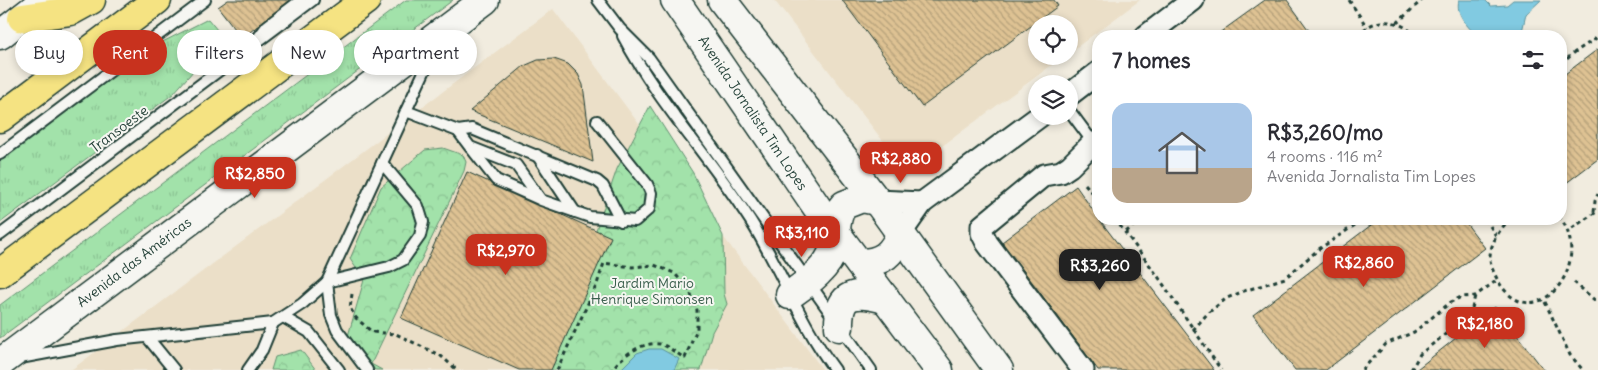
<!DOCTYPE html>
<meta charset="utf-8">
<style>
:root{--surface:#fff;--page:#f2f2f3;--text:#2b2b33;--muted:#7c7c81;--line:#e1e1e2;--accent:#c8321e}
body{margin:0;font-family:Delius,sans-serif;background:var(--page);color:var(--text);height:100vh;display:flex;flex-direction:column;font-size:19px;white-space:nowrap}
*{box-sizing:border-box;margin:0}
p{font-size:16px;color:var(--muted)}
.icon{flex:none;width:28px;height:28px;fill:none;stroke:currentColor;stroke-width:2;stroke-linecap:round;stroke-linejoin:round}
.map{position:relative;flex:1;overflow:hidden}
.side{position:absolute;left:1092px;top:30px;width:475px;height:195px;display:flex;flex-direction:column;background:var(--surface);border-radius:20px;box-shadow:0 2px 8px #0003}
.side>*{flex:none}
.hud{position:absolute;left:15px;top:30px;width:475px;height:45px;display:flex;gap:10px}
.tools{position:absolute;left:1028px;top:15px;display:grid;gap:10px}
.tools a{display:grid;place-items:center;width:50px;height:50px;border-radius:50%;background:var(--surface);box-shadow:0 2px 8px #0003;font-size:25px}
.price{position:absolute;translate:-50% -42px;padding:0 11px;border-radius:10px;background:var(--accent);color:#fff;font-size:16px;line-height:32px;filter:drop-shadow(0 1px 2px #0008)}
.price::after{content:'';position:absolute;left:50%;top:30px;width:15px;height:11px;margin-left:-8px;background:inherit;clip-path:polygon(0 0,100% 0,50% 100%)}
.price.selected{background:#222;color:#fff}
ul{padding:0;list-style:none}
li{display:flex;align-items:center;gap:15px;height:125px;padding:0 20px}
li+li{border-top:1px solid var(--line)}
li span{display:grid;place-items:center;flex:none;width:140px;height:100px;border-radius:15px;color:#555}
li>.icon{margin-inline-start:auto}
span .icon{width:60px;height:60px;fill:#fffc;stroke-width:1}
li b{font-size:21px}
h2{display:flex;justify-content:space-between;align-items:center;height:60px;padding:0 20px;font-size:21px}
.pill{padding:0 18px;border-radius:22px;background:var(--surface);box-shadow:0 2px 8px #0003;font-size:18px;line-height:45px}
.pill.selected{background:var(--accent);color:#fff}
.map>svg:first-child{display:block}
.built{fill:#ebdfc8}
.grass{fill:url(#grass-tufts);stroke:#60906f}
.park{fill:url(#park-crowns);stroke:#60906f}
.water{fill:#81cae1;stroke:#5a929c}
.building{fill:url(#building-back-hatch);stroke:#1f3d34}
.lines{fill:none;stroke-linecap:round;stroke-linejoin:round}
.lane-casing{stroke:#1f3d34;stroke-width:14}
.street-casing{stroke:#1f3d34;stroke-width:25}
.secondary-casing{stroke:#1f3d34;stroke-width:31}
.highway-casing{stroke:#1f3d34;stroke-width:31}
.path{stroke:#1f3d34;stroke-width:3;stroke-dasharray:4 4;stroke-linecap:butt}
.lane{stroke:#f6f6f2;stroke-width:10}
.street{stroke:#f6f6f2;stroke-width:21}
.secondary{stroke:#f6f6f2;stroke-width:28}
.highway{stroke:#f5e382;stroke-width:28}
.labels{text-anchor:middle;stroke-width:4;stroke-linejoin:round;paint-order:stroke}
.street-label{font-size:14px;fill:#1f3d34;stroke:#f6f6f2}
.park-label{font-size:14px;fill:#395e4c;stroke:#f6f6f2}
</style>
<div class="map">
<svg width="1598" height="370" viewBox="0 0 1598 370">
<defs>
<pattern id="grass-tufts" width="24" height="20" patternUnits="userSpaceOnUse" patternTransform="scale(1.25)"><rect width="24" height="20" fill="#a2e2aa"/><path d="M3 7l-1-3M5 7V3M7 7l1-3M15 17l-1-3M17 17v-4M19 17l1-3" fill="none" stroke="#8bc393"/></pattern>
<pattern id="park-crowns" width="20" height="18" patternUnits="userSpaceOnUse" patternTransform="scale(1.25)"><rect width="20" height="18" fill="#a2e2aa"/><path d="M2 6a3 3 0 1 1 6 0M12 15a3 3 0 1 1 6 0" fill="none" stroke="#8bc393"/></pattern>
<pattern id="building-back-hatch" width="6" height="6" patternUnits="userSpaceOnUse" patternTransform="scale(1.25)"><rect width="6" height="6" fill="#dec293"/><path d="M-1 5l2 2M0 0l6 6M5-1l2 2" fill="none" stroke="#b39f79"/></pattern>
</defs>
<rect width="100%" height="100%" fill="#f1ecdf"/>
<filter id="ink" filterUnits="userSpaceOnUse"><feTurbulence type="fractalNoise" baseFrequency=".02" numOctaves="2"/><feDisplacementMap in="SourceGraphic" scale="10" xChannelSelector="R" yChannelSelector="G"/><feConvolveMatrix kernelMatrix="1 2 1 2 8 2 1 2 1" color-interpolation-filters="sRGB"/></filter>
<g filter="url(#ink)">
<g class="built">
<polygon points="774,0 1140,0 1069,53 1069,24 1036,24 1036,56 1064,56 907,172"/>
<polygon points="553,9 823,370 71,370"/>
</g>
<g class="grass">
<polygon points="406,0 453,0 0,338 0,305"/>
<polygon points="208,19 223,37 173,94 0,223 0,158 133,57"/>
</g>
<g class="park">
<polygon points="650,106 693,173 723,236 724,294 727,304 712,332 701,370 548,370 617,169"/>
<polygon points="443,148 463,155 466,162 464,171 371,364 382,370 375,370 348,336 364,280 350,259 381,187 425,150"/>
<polygon points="301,350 316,370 271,370 275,357"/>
</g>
<g class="water">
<path d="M1459,0h26l6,6 16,-1 6,-5h28l-15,14 -5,22h-44c-9,-9 -22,-22 -18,-36z"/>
<polygon points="649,349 661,349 679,359 674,370 620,370 637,353"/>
</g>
<g class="building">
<polygon points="228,0 292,0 242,38 218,7"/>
<polygon points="842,0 1054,0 1058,6 922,107"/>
<polygon points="1265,0 1287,0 1313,36 1215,36"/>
<polygon points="1598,49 1598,159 1561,187 1561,77"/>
<polygon points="554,59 568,64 578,74 583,85 593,162 470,111 524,66 538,60"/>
<polygon points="467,172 611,237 551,370 519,370 401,318"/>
<polygon points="1076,186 1099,219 1214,370 1098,370 1002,242"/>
<polygon points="1379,219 1463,219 1485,248 1326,370 1295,370 1253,315"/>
<polygon points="1495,307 1544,370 1418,370 1417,369"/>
</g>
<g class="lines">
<g class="lane-casing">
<g id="lane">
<polyline points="598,0 620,29 649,58 871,370"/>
<path d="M623,36c36,69 91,125 132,192 28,47 47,98 80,142"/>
<polyline points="258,38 267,26 301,0"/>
<polyline points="1069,110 1095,145"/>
<polyline points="406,111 458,131 472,129 597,181 603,186 621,221"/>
<polyline points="458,131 470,147 516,165 541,200 590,217 635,221 649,209 651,193 647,184 597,121"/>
<polyline points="471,148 496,180 539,199"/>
<polyline points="0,154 205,0"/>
<polyline points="537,155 575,212"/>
<polyline points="0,235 313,0"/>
<polyline points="327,282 389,267 403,260 420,236 423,222 418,206 382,163"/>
<polyline points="327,282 331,315 337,330 367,370"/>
<polyline points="283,317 309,332 339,370"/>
<polyline points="148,338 174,370"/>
<polyline points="20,358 117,340 273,323 302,304 327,282 436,46"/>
<polyline points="248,370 262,350 273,323"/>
</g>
</g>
<g class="street-casing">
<g id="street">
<polyline points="1146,36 1193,0"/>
<polyline points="1069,95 1099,72"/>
<polyline points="877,201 922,203"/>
<polyline points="901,233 922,203 1040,116"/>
<polyline points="1083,370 987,243 982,233 982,226 1044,175 1061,172 1070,166 1093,143"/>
</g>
</g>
<g class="secondary-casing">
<g id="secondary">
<polyline points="675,0 821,213 939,370"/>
<polyline points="722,0 877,201 999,370"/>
<polyline points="0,35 45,0"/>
<path d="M859,263c24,0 33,-9 42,-30"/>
<path d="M790,295c15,-11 38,-26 43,-45 5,-15 0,-33 11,-45l18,-7 15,3"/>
<path d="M839,327c-1,-36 17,-36 47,-28"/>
<polyline points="0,363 485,0"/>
</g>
</g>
<g class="highway-casing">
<g id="highway">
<polyline points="22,18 71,11 91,0"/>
<polyline points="0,118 157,0"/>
<polyline points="0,273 366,0"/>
</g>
</g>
<g class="path">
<polyline points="1349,0 1367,27"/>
<polyline points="1397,23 1422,0"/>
<path d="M1358,36c15,-20 42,-18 57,0"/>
<polyline points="1561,64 1575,52 1598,37"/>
<polyline points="1085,184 1099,200"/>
<polyline points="1594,212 1595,201 1598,194"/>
<polyline points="1115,219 1157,275 1221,370"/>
<polyline points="1486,219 1496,236"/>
<path d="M1511,219c-12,9 -25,31 -20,46 30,85 107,7 70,-46"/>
<polyline points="1572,228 1598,211"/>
<polyline points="1126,232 1141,219"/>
<polyline points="1574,282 1598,303"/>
<polyline points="352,294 350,308 356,318 372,332 396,334 441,356 457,370"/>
<polyline points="1545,302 1570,355 1583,370"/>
<polyline points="1193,330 1208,313 1227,298 1244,291 1285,278 1319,249 1364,219"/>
<path d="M557,370l40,-86 7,-21 28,4 22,-2 20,8 15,16 8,21v19l-12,29c-8,-4 -17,-12 -25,-14 -18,-3 -40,13 -48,26"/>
<polyline points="1362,370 1386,344 1414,332 1451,302 1461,297 1475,296 1496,281"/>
<polyline points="1411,370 1420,354 1465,319 1472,308 1475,296"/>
</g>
<use href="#lane" class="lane"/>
<use href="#street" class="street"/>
<use href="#secondary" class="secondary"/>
<use href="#highway" class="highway"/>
</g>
</g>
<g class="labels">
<g class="street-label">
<text transform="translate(753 113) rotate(56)" y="5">Avenida Jornalista Tim Lopes</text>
<text transform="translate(119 129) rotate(-37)" y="5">Transoeste</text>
<text transform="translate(134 262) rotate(-37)" y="5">Avenida das Américas</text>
</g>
<g class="park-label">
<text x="652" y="288">Jardim Mario<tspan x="652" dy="16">Henrique Simonsen</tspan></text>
</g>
</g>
</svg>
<div class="tools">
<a><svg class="icon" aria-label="locate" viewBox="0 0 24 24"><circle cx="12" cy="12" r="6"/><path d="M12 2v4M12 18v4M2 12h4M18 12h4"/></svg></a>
<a><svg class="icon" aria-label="layers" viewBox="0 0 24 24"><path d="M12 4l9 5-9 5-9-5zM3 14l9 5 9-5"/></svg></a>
</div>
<b class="price" style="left:901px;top:184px">R$2,880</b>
<b class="price" style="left:255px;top:199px">R$2,850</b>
<b class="price" style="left:802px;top:258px">R$3,110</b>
<b class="price" style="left:506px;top:276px">R$2,970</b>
<b class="price" style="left:1364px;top:288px">R$2,860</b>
<b class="price selected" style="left:1100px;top:291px">R$3,260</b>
<b class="price" style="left:1485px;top:349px">R$2,180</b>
<div class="hud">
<a class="pill">Buy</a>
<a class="pill selected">Rent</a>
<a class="pill">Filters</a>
<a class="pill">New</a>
<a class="pill">Apartment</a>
</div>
<section class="side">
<h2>7 homes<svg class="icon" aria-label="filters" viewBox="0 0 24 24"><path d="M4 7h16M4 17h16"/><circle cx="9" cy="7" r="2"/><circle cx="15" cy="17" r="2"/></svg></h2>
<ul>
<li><span style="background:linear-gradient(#a9c7e8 65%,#b9a48a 0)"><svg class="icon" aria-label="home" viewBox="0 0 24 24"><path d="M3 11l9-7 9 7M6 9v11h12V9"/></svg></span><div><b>R$3,260/mo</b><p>4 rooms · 116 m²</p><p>Avenida Jornalista Tim Lopes</p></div></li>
</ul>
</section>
</div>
